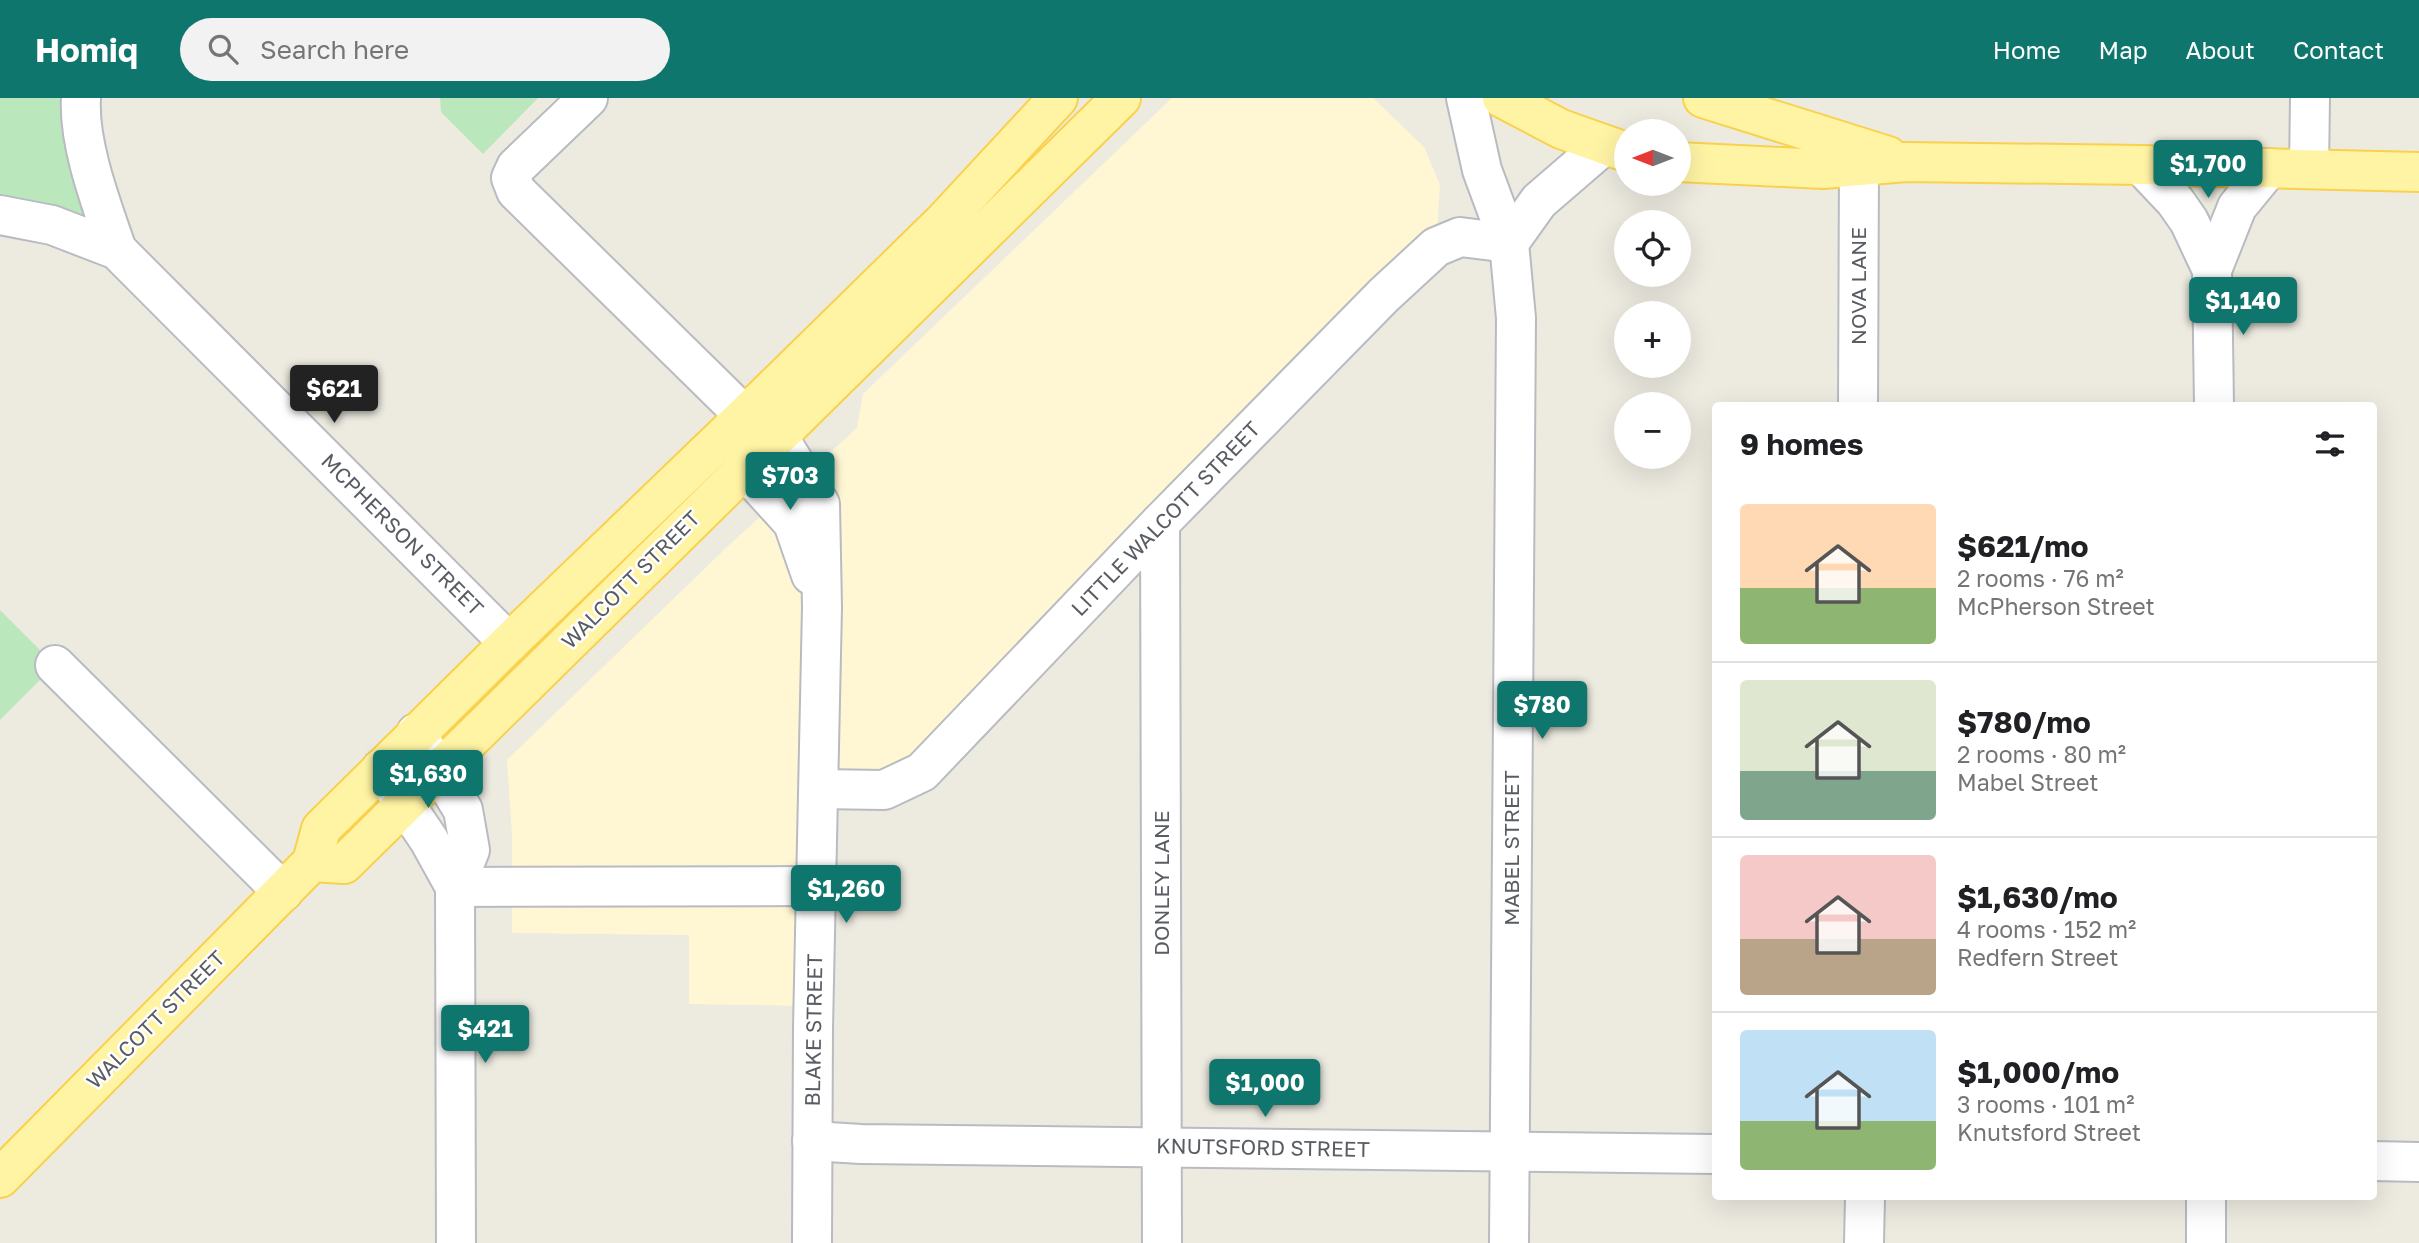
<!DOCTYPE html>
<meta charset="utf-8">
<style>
:root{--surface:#fff;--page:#f2f2f2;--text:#202124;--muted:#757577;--line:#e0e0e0;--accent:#0f766e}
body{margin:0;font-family:"Golos Text",sans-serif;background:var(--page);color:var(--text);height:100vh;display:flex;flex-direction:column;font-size:26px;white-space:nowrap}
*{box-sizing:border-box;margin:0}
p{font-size:23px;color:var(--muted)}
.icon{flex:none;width:38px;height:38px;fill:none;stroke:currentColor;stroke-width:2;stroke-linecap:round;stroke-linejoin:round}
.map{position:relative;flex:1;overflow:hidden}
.side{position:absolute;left:1712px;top:304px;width:665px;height:798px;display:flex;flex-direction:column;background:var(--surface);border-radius:7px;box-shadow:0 7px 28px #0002}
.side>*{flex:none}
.needle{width:46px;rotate:270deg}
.controls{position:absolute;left:1614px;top:21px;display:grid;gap:14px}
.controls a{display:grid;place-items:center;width:77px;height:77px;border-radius:50%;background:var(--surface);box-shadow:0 7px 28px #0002;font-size:35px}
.price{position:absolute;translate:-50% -60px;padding:0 16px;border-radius:7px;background:var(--accent);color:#fff;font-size:23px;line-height:46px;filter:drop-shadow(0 2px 4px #0008)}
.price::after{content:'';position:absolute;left:50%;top:42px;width:21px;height:16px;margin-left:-10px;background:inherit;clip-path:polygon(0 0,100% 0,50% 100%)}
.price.current{background:#222;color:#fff}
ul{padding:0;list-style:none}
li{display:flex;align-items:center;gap:21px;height:175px;padding:0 28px}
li+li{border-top:2px solid var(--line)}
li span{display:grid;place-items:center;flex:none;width:196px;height:140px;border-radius:7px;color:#555}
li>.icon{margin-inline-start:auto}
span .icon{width:84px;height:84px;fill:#fffc;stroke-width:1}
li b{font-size:30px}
h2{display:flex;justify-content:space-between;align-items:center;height:84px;padding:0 28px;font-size:30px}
header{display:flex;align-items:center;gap:42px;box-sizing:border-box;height:98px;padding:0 35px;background:var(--accent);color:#fff}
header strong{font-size:33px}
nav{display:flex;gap:38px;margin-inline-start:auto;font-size:24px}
.search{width:490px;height:63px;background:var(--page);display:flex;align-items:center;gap:18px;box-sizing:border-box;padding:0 24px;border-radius:38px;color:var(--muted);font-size:26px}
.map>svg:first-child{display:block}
.commercial{fill:#fff7d4}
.green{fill:#bbe7bd}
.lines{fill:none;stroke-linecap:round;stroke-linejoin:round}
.minor-casing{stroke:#b8bbc1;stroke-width:42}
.major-casing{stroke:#fad14d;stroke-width:42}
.minor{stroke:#fff;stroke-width:38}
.major{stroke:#fff4a4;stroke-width:38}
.labels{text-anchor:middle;stroke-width:5;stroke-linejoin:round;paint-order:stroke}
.street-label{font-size:21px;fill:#595d63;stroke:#fff}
</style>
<header>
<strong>Homiq</strong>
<div class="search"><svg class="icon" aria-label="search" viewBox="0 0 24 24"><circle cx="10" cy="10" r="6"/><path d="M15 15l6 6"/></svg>Search here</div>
<nav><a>Home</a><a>Map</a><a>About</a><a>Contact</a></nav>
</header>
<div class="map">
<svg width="2419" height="1145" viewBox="0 0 2419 1145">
<rect width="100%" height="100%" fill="#edebe0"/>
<polygon class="commercial" points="1172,0 1373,0 1424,49 1440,87 1436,149 922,674 819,691 814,908 689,906 689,837 512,835 512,736 507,662 726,450 857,330 863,296"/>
<g class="green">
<polygon points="0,0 81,0 117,152 0,117"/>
<polygon points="440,0 538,0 483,56 441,14"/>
<polygon points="0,512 55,567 0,622"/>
</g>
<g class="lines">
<g class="minor-casing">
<g id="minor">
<path d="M81,0c-3,46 21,108 36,152"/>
<polyline points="588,0 516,69 511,80 516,93 745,318 777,337 820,406 822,509 813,930 812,1145"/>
<polyline points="1466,0 1482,72 1509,145 1516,220 1509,1145"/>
<polyline points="2141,67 2175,103 2189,123 2212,172"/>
<polyline points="2309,71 2310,0"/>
<polyline points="0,117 52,127 117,152 509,545"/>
<polyline points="1509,145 1539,103 1604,47"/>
<polyline points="1858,308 1859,68"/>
<polyline points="2214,308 2212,172 2237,109 2269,70"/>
<polyline points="745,338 744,371 793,425 811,477"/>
<polyline points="1160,425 1162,1145"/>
<polyline points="55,567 283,794"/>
<polyline points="416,635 463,712 470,752 455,789 456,1145"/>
<polyline points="381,671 429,742 455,789"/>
<polyline points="819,691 884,692 922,674 1160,425 1384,197 1436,149 1460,139 1509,145"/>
<polyline points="455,789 817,788"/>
<polyline points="812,1043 861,1046 1715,1056"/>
<polyline points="2373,1063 2419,1064"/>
<polyline points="1864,1145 1865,1099"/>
<polyline points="2206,1145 2206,1099"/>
</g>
</g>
<g class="major-casing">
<g id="major">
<polyline points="1502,0 1561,31 1626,54"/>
<polyline points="1703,0 1888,58"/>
<polyline points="1678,64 1823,71 1906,64 2141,67 2419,74"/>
<polyline points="312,764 344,766 1121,0"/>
<polyline points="0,1080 312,764 321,731 509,545 745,318 945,122 1058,0"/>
</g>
</g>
<use href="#minor" class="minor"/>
<use href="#major" class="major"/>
</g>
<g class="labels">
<g class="street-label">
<text transform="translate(1859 188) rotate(-90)" y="7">NOVA LANE</text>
<text transform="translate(1166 421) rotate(-46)" y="7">LITTLE WALCOTT STREET</text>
<text transform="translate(402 437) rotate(45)" y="7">MCPHERSON STREET</text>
<text transform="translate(631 482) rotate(-45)" y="7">WALCOTT STREET</text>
<text transform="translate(1512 750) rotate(-90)" y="7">MABEL STREET</text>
<text transform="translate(1162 785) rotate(-90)" y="7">DONLEY LANE</text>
<text transform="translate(156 922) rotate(-45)" y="7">WALCOTT STREET</text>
<text transform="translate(814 932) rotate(-89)" y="7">BLAKE STREET</text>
<text transform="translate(1263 1050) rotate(1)" y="7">KNUTSFORD STREET</text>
</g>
</g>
</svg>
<div class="controls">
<a><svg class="needle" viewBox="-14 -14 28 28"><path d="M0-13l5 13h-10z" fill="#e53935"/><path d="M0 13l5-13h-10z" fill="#757577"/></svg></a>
<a><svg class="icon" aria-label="locate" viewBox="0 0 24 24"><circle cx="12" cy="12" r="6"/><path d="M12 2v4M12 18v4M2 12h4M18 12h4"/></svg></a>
<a>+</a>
<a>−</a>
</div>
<b class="price" style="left:2208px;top:102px">$1,700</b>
<b class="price" style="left:2243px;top:239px">$1,140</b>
<b class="price current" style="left:334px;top:327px">$621</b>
<b class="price" style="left:790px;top:414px">$703</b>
<b class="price" style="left:1542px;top:643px">$780</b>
<b class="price" style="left:428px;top:712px">$1,630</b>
<b class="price" style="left:846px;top:827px">$1,260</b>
<b class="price" style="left:485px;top:967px">$421</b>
<b class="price" style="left:1265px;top:1021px">$1,000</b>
<section class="side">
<h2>9 homes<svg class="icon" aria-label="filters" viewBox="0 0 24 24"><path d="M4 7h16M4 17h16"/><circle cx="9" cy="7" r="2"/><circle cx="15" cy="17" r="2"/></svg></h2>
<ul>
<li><span style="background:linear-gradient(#ffd9b3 60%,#8fb573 0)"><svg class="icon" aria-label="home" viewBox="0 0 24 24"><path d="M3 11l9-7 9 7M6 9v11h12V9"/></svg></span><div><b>$621/mo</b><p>2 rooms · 76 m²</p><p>McPherson Street</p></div></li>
<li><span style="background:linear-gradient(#dfe7d0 65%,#7fa58c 0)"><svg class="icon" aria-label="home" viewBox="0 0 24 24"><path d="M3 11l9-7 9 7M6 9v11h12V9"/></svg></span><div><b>$780/mo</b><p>2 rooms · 80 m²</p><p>Mabel Street</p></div></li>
<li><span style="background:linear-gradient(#f6c9c9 60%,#b9a48a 0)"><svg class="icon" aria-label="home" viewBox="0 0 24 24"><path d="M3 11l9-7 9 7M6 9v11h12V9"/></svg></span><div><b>$1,630/mo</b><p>4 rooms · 152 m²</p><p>Redfern Street</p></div></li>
<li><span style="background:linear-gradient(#bfe0f5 65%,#8fb573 0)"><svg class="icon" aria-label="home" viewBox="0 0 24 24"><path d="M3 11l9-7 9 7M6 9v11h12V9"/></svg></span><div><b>$1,000/mo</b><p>3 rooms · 101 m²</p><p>Knutsford Street</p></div></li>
</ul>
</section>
</div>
